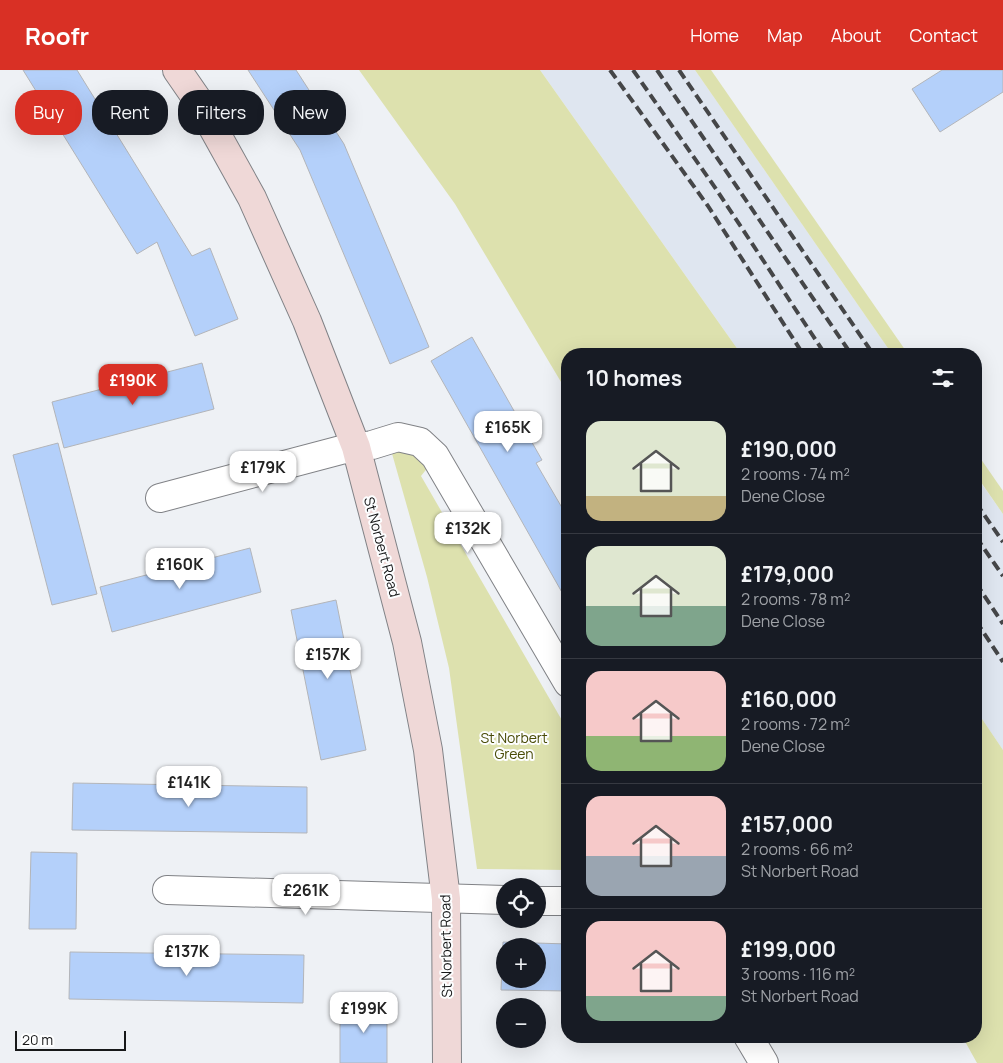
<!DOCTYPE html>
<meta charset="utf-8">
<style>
:root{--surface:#171b24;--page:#20242c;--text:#f1f3f6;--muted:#9ea1a6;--line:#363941;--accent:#d93025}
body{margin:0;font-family:Manrope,sans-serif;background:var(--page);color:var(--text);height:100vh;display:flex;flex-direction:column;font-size:19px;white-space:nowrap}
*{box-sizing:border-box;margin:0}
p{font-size:16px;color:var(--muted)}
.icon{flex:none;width:28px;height:28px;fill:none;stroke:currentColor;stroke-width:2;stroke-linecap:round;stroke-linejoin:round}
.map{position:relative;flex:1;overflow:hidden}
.panel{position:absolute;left:561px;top:278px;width:421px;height:695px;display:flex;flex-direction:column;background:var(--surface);border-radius:20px;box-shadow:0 5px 20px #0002}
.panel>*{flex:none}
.guide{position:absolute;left:15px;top:20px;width:471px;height:45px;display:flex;gap:10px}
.tools{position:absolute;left:496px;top:808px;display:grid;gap:10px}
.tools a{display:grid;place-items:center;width:50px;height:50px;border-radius:50%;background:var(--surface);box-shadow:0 5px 20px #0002;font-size:25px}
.scale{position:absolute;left:15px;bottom:12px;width:111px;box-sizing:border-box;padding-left:5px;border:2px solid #171819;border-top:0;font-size:14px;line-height:18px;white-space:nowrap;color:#171819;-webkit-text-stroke:4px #fdfeff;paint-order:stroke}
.price{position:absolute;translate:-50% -42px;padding:0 11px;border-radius:10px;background:#fff;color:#222;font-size:16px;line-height:32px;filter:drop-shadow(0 1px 2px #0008)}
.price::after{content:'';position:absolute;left:50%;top:30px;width:15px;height:11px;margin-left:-8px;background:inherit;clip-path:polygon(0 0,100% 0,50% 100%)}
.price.active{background:var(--accent);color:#fff}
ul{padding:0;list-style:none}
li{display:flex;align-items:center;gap:15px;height:125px;padding:0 25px}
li+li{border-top:1px solid var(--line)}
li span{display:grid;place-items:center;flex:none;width:140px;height:100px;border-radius:15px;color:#555}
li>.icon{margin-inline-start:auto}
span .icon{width:60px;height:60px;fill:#fffc;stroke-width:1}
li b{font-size:21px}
h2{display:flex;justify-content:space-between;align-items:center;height:60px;padding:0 25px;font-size:21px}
.tag{padding:0 18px;border-radius:20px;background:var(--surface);box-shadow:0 5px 20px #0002;font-size:18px;line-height:45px}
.tag.active{background:var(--accent);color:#fff}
header{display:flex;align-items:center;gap:30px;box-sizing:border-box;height:70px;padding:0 25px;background:var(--accent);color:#fff}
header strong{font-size:24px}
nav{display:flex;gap:28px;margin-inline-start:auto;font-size:18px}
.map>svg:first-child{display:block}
.built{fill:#dfe6f0}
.green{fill:#dde1ae}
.building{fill:#b4d0fa;stroke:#b3b5b9;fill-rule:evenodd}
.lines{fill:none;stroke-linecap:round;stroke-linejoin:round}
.street-casing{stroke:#808286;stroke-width:30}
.secondary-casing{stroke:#808286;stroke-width:30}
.street{stroke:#fff;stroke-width:28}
.secondary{stroke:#efd8d7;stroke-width:28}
.rail{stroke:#454648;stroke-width:4;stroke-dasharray:10 5;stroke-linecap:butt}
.labels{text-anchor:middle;stroke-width:4;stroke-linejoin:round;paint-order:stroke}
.street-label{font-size:14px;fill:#171819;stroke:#fdfeff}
.park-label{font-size:14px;fill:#4a4c08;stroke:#fdfeff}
</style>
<header>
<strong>Roofr</strong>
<nav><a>Home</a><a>Map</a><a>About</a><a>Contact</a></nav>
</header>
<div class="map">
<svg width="1003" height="993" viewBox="0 0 1003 993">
<rect width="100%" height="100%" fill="#eef1f5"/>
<g class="built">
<polygon points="540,0 695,0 892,284 741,284"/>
<polygon points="976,406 1003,444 1003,680 976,640"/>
</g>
<g class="green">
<polygon points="359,0 540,0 741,284 568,284 567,322 455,134"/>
<polygon points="695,0 711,0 908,284 892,284"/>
<polygon points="391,380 413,382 429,396 421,406 567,659 567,800 477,799 449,598 427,507"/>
<polygon points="976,382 1003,421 1003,444 976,405"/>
<polygon points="976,640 1003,680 1003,993 977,993 962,966 976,966"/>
</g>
<g class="building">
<polygon points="23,0 77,0 192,186 210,178 238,249 195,266 157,172 137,184"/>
<polygon points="248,0 296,0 344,74 429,277 390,294 300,80"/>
<polygon points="942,0 1003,0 1003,22 940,62 912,19"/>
<polygon points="472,267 542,390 536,393 568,448 568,533 431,291"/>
<polygon points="202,293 214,339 64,378 52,332"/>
<polygon points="58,373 97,524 52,535 13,385"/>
<polygon points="250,478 261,522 112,562 100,517"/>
<polygon points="336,530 366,680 321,690 291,540"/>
<polygon points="73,713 307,717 307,763 72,760"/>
<polygon points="31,782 77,783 76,859 29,859"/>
<path d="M503,872l65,2v47l-67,-1zM505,876h33v33h-33z"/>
<polygon points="70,882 304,885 303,933 69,929"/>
<rect x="340" y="934" width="47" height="59"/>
</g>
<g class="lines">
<g class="street-casing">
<g id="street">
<polyline points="160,428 341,380 372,375 398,367 420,372 435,386 568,613"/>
<polyline points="167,820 505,830"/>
<polyline points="538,831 568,831"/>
<polyline points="748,966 764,993"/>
</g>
</g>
<g class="secondary-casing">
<polyline id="secondary" points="177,0 197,29 252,128 307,251 356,377 407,572 428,680 446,829 447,993"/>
</g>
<use href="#street" class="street"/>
<use href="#secondary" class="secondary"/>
<g class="rail">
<polyline points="610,0 708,136 803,284"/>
<polyline points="633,0 716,119 825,284"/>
<polyline points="657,0 851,284"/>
<polyline points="679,0 873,284"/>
<polyline points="976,433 1003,472"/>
<polyline points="976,467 1003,506"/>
<polyline points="976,513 1003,554"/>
<polyline points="976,551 1003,592"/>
</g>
</g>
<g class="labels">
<g class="street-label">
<text transform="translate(382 477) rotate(75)" y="5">St Norbert Road</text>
<text transform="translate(446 876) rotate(-91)" y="5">St Norbert Road</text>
</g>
<g class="park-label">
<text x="514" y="673">St Norbert<tspan x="514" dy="16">Green</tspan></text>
</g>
</g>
</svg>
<div class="tools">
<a><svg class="icon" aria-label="locate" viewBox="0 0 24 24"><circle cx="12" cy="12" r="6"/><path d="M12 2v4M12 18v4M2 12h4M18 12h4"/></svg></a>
<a>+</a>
<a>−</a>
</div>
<div class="scale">20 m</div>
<b class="price active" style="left:133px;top:336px">£190K</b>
<b class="price" style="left:508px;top:383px">£165K</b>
<b class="price" style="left:263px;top:423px">£179K</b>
<b class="price" style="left:468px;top:484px">£132K</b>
<b class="price" style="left:180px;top:520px">£160K</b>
<b class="price" style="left:328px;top:610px">£157K</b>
<b class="price" style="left:189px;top:738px">£141K</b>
<b class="price" style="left:306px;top:846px">£261K</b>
<b class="price" style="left:187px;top:907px">£137K</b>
<b class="price" style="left:364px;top:964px">£199K</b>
<div class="guide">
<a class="tag active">Buy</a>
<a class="tag">Rent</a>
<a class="tag">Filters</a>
<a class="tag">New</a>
</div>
<section class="panel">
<h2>10 homes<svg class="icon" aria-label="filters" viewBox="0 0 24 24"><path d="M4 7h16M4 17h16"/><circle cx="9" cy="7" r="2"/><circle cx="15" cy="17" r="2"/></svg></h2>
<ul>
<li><span style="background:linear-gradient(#dfe7d0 75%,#c2b280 0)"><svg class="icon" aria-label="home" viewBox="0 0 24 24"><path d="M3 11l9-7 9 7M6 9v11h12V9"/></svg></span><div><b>£190,000</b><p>2 rooms · 74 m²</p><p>Dene Close</p></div></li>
<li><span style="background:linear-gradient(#dfe7d0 60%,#7fa58c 0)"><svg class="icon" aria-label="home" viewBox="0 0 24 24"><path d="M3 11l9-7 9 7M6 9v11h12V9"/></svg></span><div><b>£179,000</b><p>2 rooms · 78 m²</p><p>Dene Close</p></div></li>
<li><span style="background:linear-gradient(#f6c9c9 65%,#8fb573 0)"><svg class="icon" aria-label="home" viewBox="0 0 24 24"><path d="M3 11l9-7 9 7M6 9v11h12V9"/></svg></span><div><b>£160,000</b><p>2 rooms · 72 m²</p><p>Dene Close</p></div></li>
<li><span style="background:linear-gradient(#f6c9c9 60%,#9aa5b1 0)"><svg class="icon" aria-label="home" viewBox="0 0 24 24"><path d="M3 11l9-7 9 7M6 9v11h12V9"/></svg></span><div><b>£157,000</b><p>2 rooms · 66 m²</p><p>St Norbert Road</p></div></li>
<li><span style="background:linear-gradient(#f6c9c9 75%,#7fa58c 0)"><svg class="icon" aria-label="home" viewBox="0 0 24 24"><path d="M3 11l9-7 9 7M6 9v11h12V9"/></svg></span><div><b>£199,000</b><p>3 rooms · 116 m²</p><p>St Norbert Road</p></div></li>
</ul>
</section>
</div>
